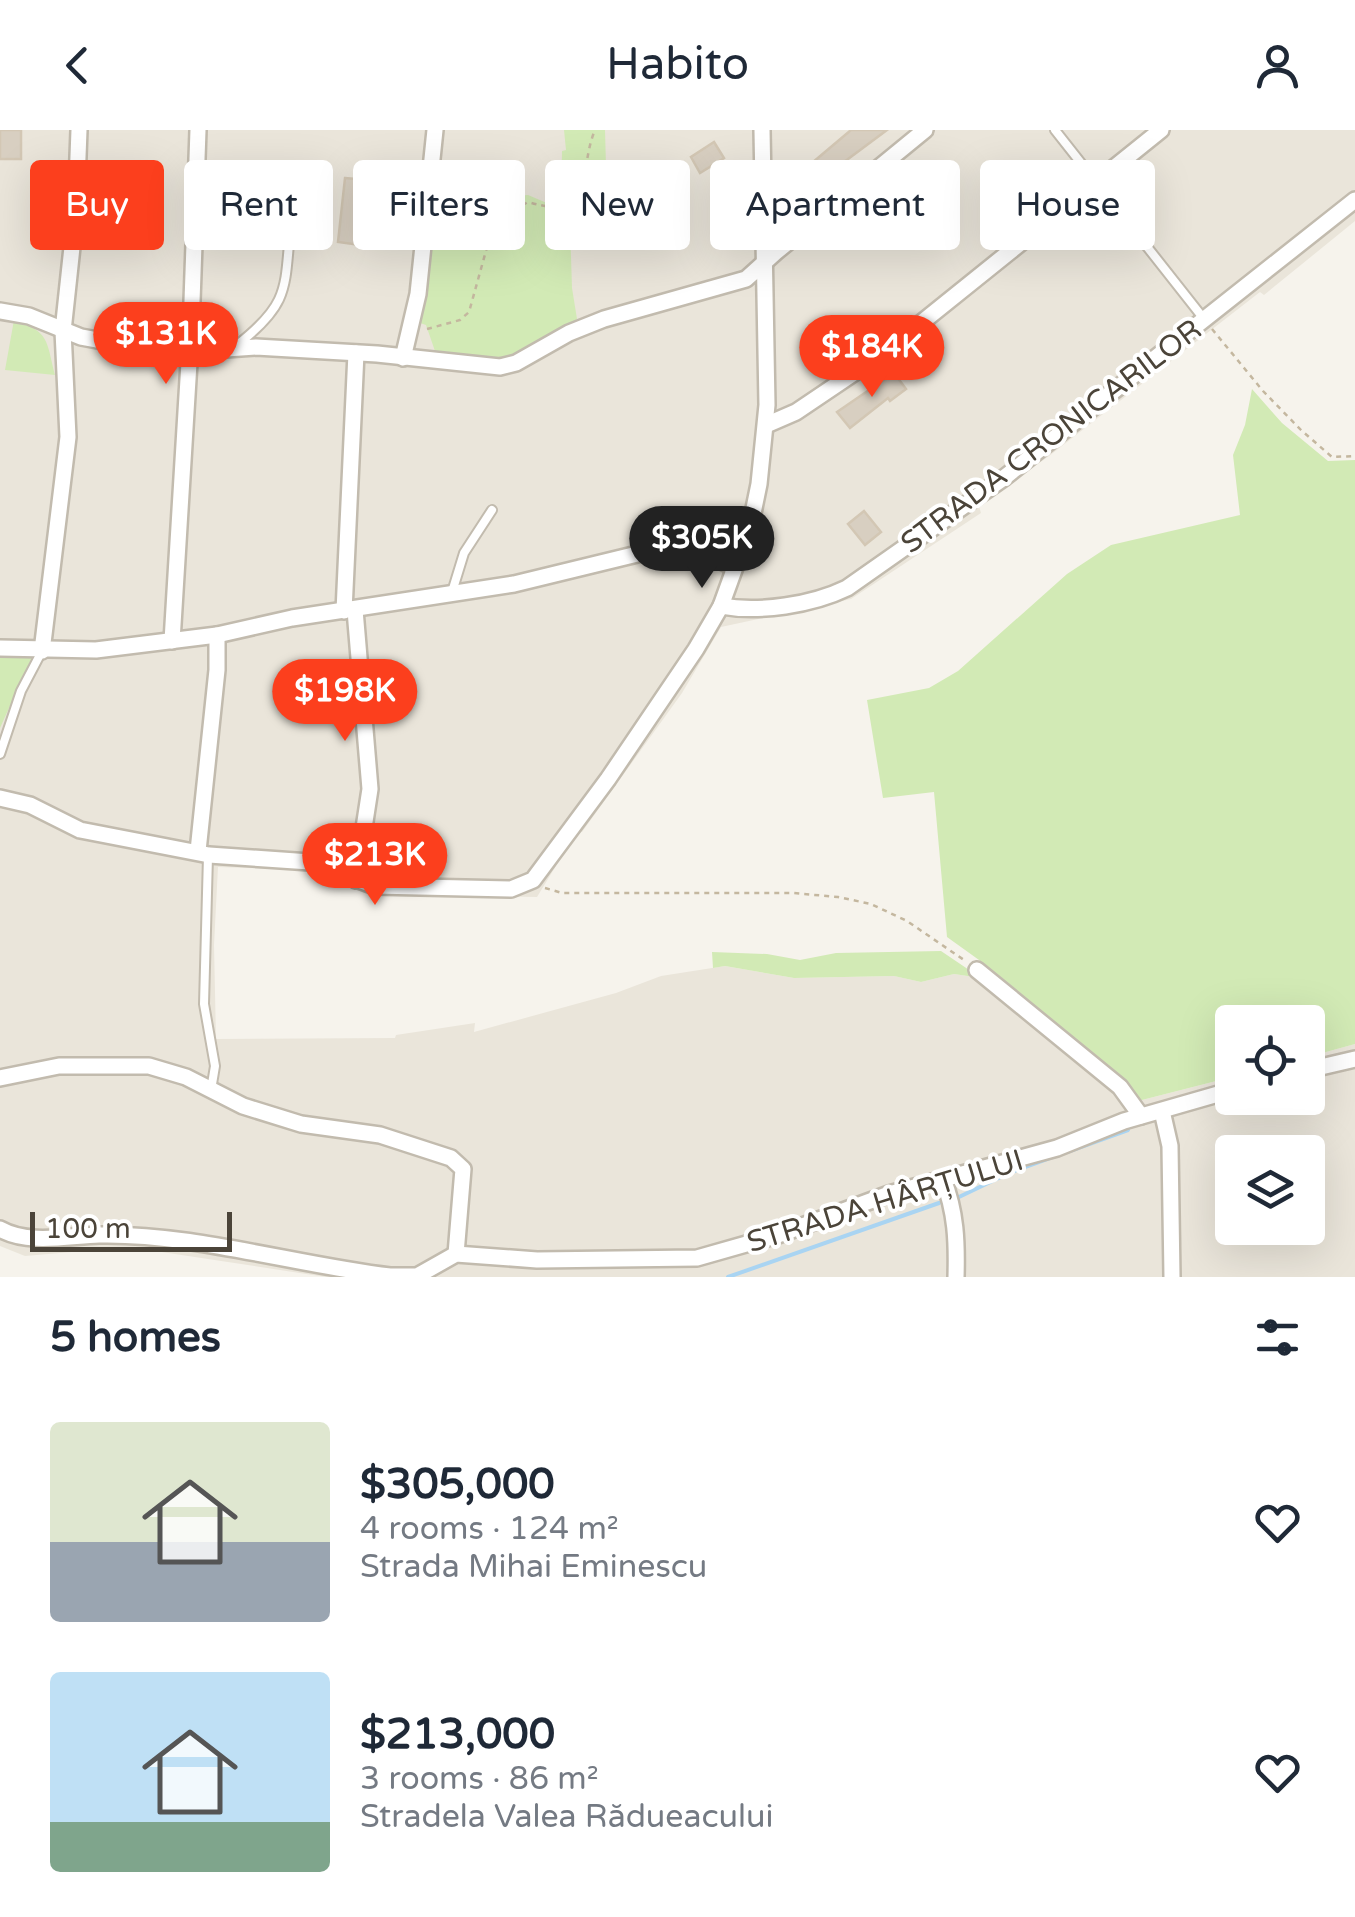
<!DOCTYPE html>
<meta charset="utf-8">
<style>
:root{--surface:#fff;--page:#f2f2f3;--text:#1f2937;--muted:#747a83;--accent:#fc3f1d}
body{margin:0;font-family:"Varela Round",sans-serif;background:var(--page);color:var(--text);height:100vh;display:flex;flex-direction:column;font-size:38px;white-space:nowrap}
*{box-sizing:border-box;margin:0}
p{font-size:32px;color:var(--muted)}
.icon{flex:none;width:55px;height:55px;fill:none;stroke:currentColor;stroke-width:2;stroke-linecap:round;stroke-linejoin:round}
.map{position:relative;height:1147px;overflow:hidden}
.side{display:flex;flex-direction:column;background:var(--surface);flex:1}
.side>*{flex:none}
.guide{position:absolute;left:30px;top:30px;width:1295px;height:90px;display:flex;gap:20px}
.tools{position:absolute;left:1215px;top:875px;display:grid;gap:20px}
.tools a{display:grid;place-items:center;width:110px;height:110px;border-radius:10px;background:var(--surface);box-shadow:0 10px 40px #0002;font-size:50px}
.scale{position:absolute;left:30px;bottom:25px;width:202px;box-sizing:border-box;padding-left:10px;border:5px solid #4b4439;border-top:0;font-size:28px;line-height:35px;white-space:nowrap;color:#4b4439;-webkit-text-stroke:8px #fff;paint-order:stroke}
.price{position:absolute;translate:-50% -85px;padding:0 22px;border-radius:35px;background:var(--accent);color:#fff;font-size:32px;line-height:65px;filter:drop-shadow(0 2px 5px #0008)}
.price::after{content:'';position:absolute;left:50%;top:60px;width:30px;height:22px;margin-left:-15px;background:inherit;clip-path:polygon(0 0,100% 0,50% 100%)}
.price.active{background:#222;color:#fff}
ul{padding:0;list-style:none}
li{display:flex;align-items:center;gap:30px;height:250px;padding:0 50px}
li span{display:grid;place-items:center;flex:none;width:280px;height:200px;border-radius:10px;color:#555}
li>.icon{margin-inline-start:auto}
span .icon{width:120px;height:120px;fill:#fffc;stroke-width:1}
li b{font-size:42px}
h2{display:flex;justify-content:space-between;align-items:center;height:120px;padding:0 50px;font-size:42px}
.pill{padding:0 35px;border-radius:10px;background:var(--surface);box-shadow:0 10px 40px #0002;font-size:35px;line-height:90px}
.pill.active{background:var(--accent);color:#fff}
header{display:flex;justify-content:space-between;align-items:center;height:130px;padding:0 50px;background:var(--surface);font-size:45px;font-weight:600}
.map>svg:first-child{display:block}
.residential{fill:#eae5da;fill-rule:evenodd}
.green{fill:#d2eab5}
.lines{fill:none;stroke-linecap:round;stroke-linejoin:round}
.stream{stroke:#a9d4f2;stroke-width:4}
.building{fill:#d8cfc1;stroke:#d3c7b4;stroke-width:2.5}
.lane-casing{stroke:#c2bbae;stroke-width:12}
.street-casing{stroke:#c2bbae;stroke-width:20}
.path{stroke:#c4b79f;stroke-width:2.5;stroke-dasharray:5 5;stroke-linecap:butt}
.lane{stroke:#fff;stroke-width:8}
.street{stroke:#fff;stroke-width:15}
.labels{text-anchor:middle;stroke-width:8;stroke-linejoin:round;paint-order:stroke}
.street-label{font-size:30px;fill:#4b4439;stroke:#fff}
</style>
<header><svg class="icon" aria-label="back" viewBox="0 0 24 24"><path d="M15 5l-7 7 7 7"/></svg>Habito<svg class="icon" aria-label="person" viewBox="0 0 24 24"><circle cx="12" cy="8" r="4"/><path d="M4 21q1-7 8-7t8 7"/></svg></header>
<div class="map">
<svg width="1355" height="1147" viewBox="0 0 1355 1147">
<rect width="100%" height="100%" fill="#f6f3ec"/>
<path class="residential" d="M0,0h1355v91l-91,74 -4,-3 -211,164 -70,50 2,7 -130,86 -130,28 -39,66 -100,139 -6,1 -39,64 -158,-3 -51,-13 -17,-11 -93,-3 -4,78 2,94 179,-1 1,-3 79,-12 -1,9 142,-39 45,-17 64,-10 69,12 100,-2 27,6 33,-8 27,4 5,-13 135,112 17,24 94,-24v21h76v-41l47,-13v233h-1029l-171,-26 -60,-1 -70,6 -25,-10zM1232,1022h76v76h-76z"/>
<g class="green">
<path d="M564,0h41l2,72 -37,23 2,63 5,31c-64,41 -64,48 -141,35l-10,-29 -9,-3 15,-88 13,10 27,-37 14,-9 42,-3 26,11 7,-1 1,-54 4,-1z"/>
<path d="M14,190c36,12 32,20 41,55l-50,-5z"/>
<polygon points="1252,259 1282,293 1328,331 1355,330 1355,914 1308,927 1308,892 1232,892 1232,947 1138,971 1121,947 986,835 947,807 934,662 883,668 867,570 929,558 958,541 1067,444 1111,415 1240,385 1233,325 1245,295"/>
<polygon points="0,525 32,527 0,598"/>
<polygon points="941,821 981,848 954,844 921,852 894,846 794,848 725,836 713,838 712,822 767,824 800,830 836,823"/>
</g>
<g class="lines">
<g class="stream">
<polyline points="1067,1022 1128,1000"/>
<polyline points="959,1067 1009,1043 1058,1025"/>
<polyline points="728,1147 939,1073"/>
</g>
</g>
<g class="building">
<rect x="0" y="0" width="21" height="29"/>
<polygon points="851,0 887,0 840,35 845,41 825,57 828,61 814,72 809,66 795,78 780,60"/>
<polygon points="714,12 724,28 700,43 691,27"/>
<polygon points="345,48 366,50 361,115 338,112"/>
<polygon points="894,243 906,259 890,271 888,268 850,298 837,282"/>
<polygon points="864,381 881,402 865,415 848,394"/>
</g>
<g class="lines">
<g class="lane-casing">
<g id="lane">
<polyline points="1055,0 1204,189"/>
<path d="M237,215c55,-43 47,-58 54,-123"/>
<polyline points="452,462 464,423 492,380"/>
<polyline points="0,624 21,561 42,521"/>
<polyline points="208,726 204,874 215,936 211,960"/>
</g>
</g>
<g class="street-casing">
<g id="street">
<polyline points="0,181 29,186 81,207 168,223 256,217 377,224 500,237 516,233 569,203 604,189 746,149 776,122 925,0"/>
<polyline points="403,228 418,164 435,0"/>
<polyline points="766,295 796,282 885,222 1161,0"/>
<path d="M721,476c38,7 91,-1 126,-18l158,-111 350,-277"/>
<polyline points="355,480 370,659 356,750"/>
<polyline points="344,481 356,223"/>
<polyline points="172,511 191,200 198,0"/>
<polyline points="0,518 96,520 217,505 292,488 514,454 662,418 701,422 734,437"/>
<polyline points="42,521 68,307 63,201 76,80 79,0"/>
<polyline points="0,668 30,675 80,700 209,725 310,732 375,756 511,759 533,750 608,649 696,519 721,476 751,393 759,354 767,275 762,0"/>
<polyline points="198,721 217,540 217,505"/>
<polyline points="977,840 1120,957 1141,986"/>
<polyline points="1308,940 1355,929"/>
<polyline points="0,948 59,936 149,936 186,947 243,976 301,994 380,1005 451,1028 463,1039 456,1124"/>
<polyline points="1162,981 1170,1016 1172,1147"/>
<path d="M943,1049c13,33 14,63 13,98"/>
<path d="M0,1099c28,16 68,7 99,6 92,-2 198,30 291,41h27l39,-22 81,6 160,-2 81,-23 111,-41 168,-46 67,-27 108,-31"/>
</g>
</g>
<g class="path">
<path d="M427,199l33,-9 9,-8 20,-72 20,-27 19,-11c70,21 49,-30 67,-72"/>
<polyline points="1212,199 1263,261 1301,300 1332,327 1355,326"/>
<polyline points="545,758 562,763 793,763 838,767 871,774 907,791 964,830"/>
</g>
<use href="#lane" class="lane"/>
<use href="#street" class="street"/>
</g>
<g class="labels">
<g class="street-label">
<text transform="translate(1051 306) rotate(-37)" y="10">STRADA CRONICARILOR</text>
<text transform="translate(885 1071) rotate(-17)" y="10">STRADA HÂRȚULUI</text>
</g>
</g>
</svg>
<div class="tools">
<a><svg class="icon" aria-label="locate" viewBox="0 0 24 24"><circle cx="12" cy="12" r="6"/><path d="M12 2v4M12 18v4M2 12h4M18 12h4"/></svg></a>
<a><svg class="icon" aria-label="layers" viewBox="0 0 24 24"><path d="M12 4l9 5-9 5-9-5zM3 14l9 5 9-5"/></svg></a>
</div>
<div class="scale">100 m</div>
<b class="price" style="left:166px;top:257px">$131K</b>
<b class="price" style="left:872px;top:270px">$184K</b>
<b class="price active" style="left:702px;top:461px">$305K</b>
<b class="price" style="left:345px;top:614px">$198K</b>
<b class="price" style="left:375px;top:778px">$213K</b>
<div class="guide">
<a class="pill active">Buy</a>
<a class="pill">Rent</a>
<a class="pill">Filters</a>
<a class="pill">New</a>
<a class="pill">Apartment</a>
<a class="pill">House</a>
</div>
</div>
<section class="side">
<h2>5 homes<svg class="icon" aria-label="filters" viewBox="0 0 24 24"><path d="M4 7h16M4 17h16"/><circle cx="9" cy="7" r="2"/><circle cx="15" cy="17" r="2"/></svg></h2>
<ul>
<li><span style="background:linear-gradient(#dfe7d0 60%,#9aa5b1 0)"><svg class="icon" aria-label="home" viewBox="0 0 24 24"><path d="M3 11l9-7 9 7M6 9v11h12V9"/></svg></span><div><b>$305,000</b><p>4 rooms · 124 m²</p><p>Strada Mihai Eminescu</p></div><svg class="icon" aria-label="heart" viewBox="0 0 24 24"><path d="M12 20l-8-8c-3-5 5-10 8-4 3-6 11-1 8 4z"/></svg></li>
<li><span style="background:linear-gradient(#bfe0f5 75%,#7fa58c 0)"><svg class="icon" aria-label="home" viewBox="0 0 24 24"><path d="M3 11l9-7 9 7M6 9v11h12V9"/></svg></span><div><b>$213,000</b><p>3 rooms · 86 m²</p><p>Stradela Valea Rădueacului</p></div><svg class="icon" aria-label="heart" viewBox="0 0 24 24"><path d="M12 20l-8-8c-3-5 5-10 8-4 3-6 11-1 8 4z"/></svg></li>
</ul>
</section>
